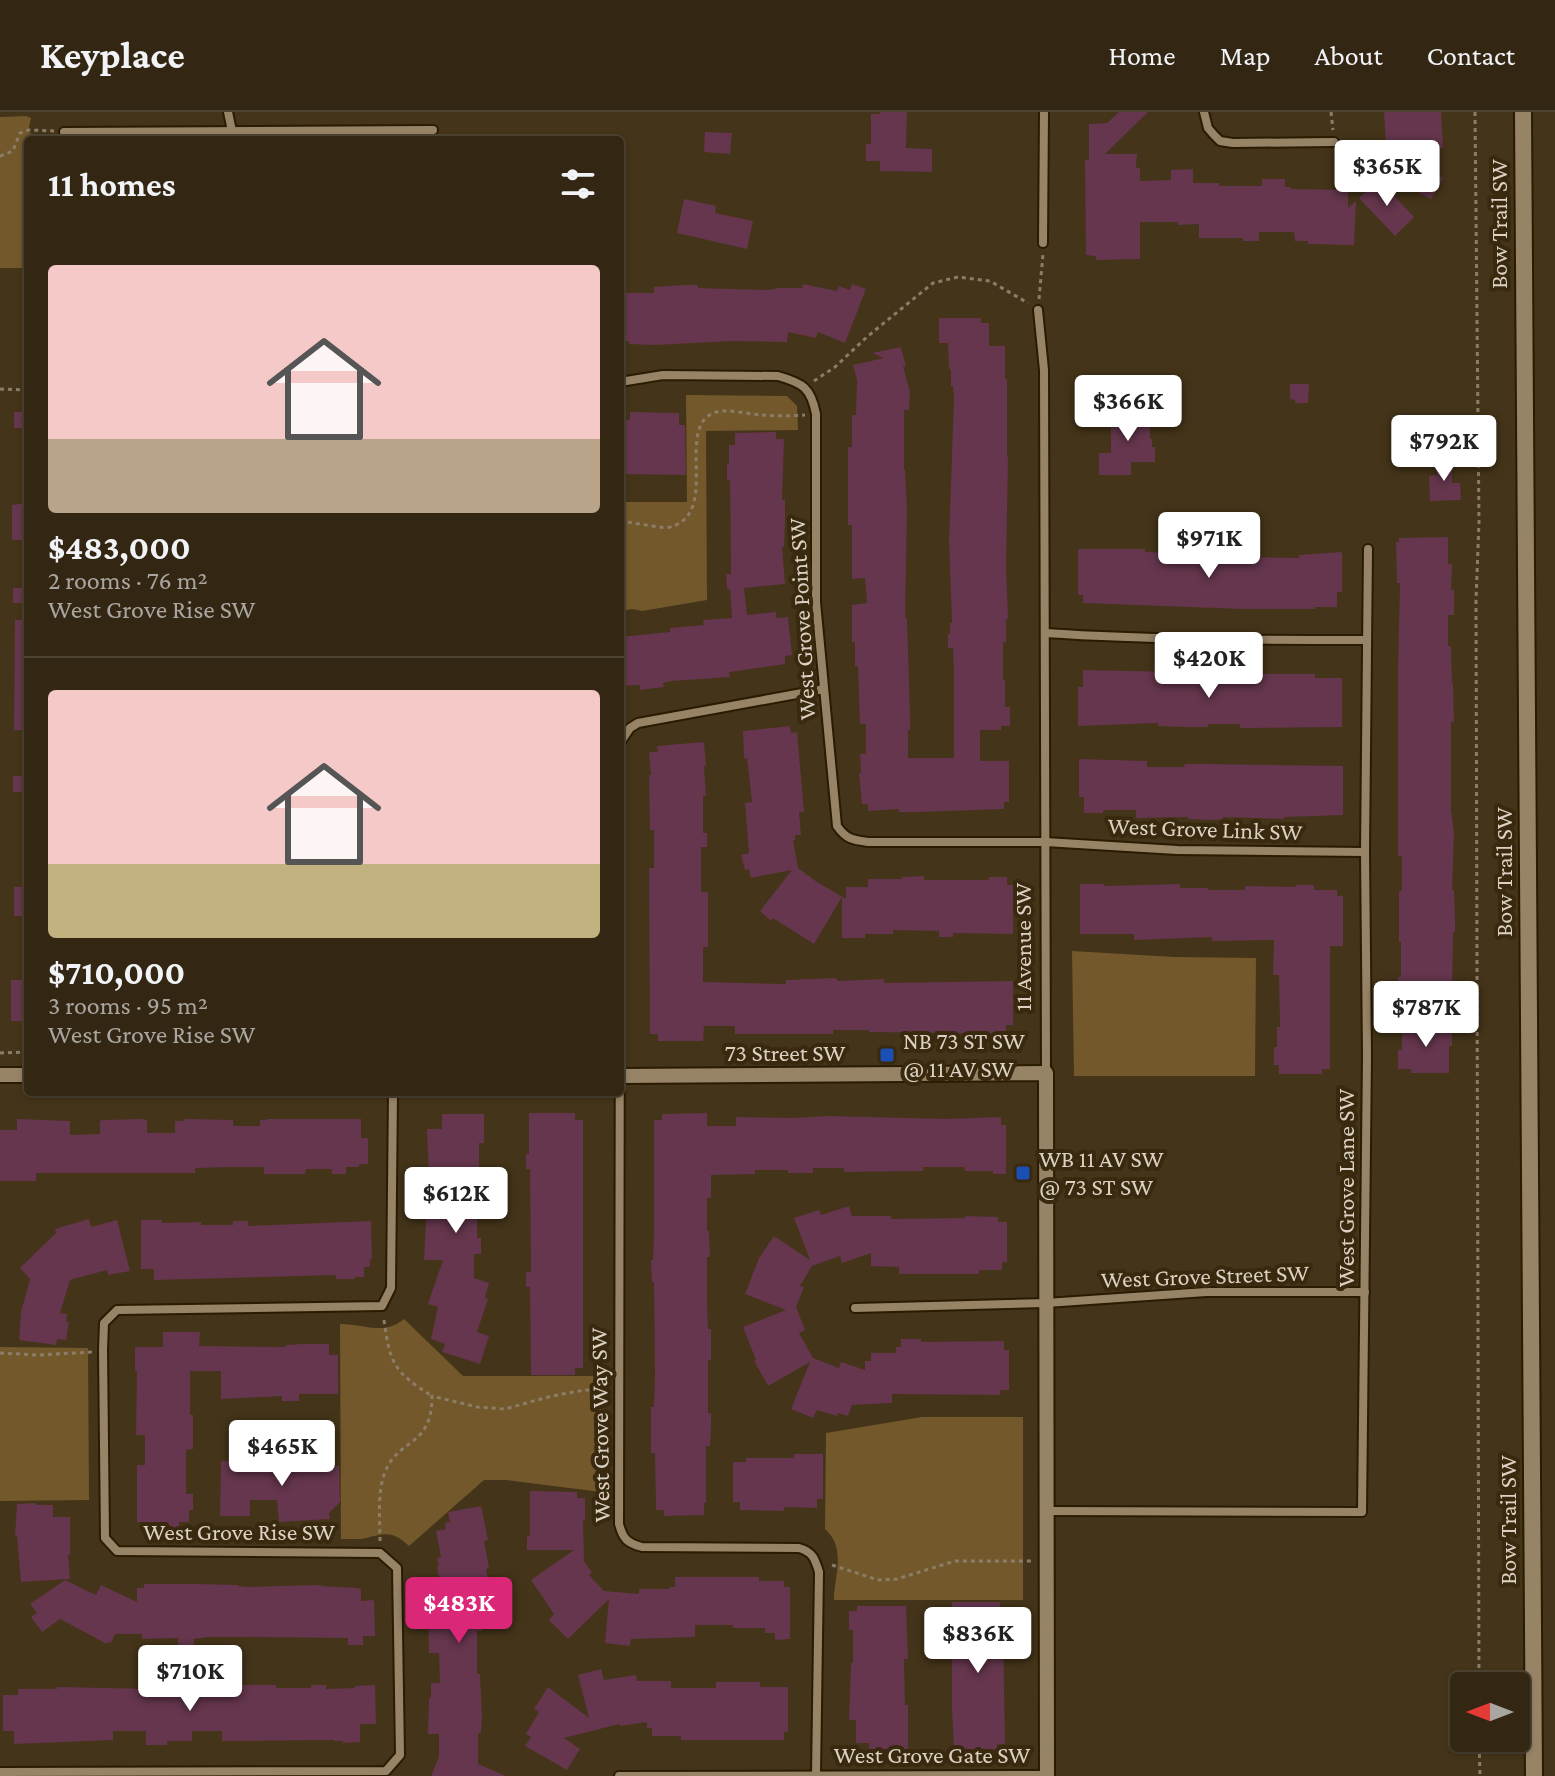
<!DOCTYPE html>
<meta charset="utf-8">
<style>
:root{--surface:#332713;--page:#3b2f1c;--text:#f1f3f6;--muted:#a9a5a0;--line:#4e4433;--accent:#db2777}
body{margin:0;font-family:"Crimson Pro",serif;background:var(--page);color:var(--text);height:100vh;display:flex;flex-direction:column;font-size:30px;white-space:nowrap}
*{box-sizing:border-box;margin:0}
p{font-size:26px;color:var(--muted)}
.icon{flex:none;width:44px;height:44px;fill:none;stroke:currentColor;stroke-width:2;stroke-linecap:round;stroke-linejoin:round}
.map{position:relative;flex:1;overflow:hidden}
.drawer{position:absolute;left:24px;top:24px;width:600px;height:960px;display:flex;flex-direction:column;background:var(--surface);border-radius:8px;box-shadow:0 2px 6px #0004,0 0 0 2px var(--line)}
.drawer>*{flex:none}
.needle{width:52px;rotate:270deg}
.buttons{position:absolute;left:1450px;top:1560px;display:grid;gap:16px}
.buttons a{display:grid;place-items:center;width:80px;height:80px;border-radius:8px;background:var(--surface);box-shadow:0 2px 6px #0004,0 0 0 2px var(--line);font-size:40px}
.price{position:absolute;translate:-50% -68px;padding:0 18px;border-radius:8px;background:#fff;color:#222;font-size:26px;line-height:52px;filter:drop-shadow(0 2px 4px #0008)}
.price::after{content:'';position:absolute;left:50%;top:48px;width:24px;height:18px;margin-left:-12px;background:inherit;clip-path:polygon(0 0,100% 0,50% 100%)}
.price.selected{background:var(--accent);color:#fff}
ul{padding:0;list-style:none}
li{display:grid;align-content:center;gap:16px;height:424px;padding:0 24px}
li+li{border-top:2px solid var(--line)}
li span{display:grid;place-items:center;height:248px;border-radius:8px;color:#555}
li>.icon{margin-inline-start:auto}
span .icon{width:144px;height:144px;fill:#fffc;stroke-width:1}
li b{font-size:34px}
h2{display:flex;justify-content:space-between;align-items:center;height:96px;padding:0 24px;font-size:34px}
header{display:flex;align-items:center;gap:48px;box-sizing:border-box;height:112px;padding:0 40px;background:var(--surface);border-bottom:2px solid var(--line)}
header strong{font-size:38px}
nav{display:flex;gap:44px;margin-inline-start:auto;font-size:28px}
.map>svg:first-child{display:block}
.green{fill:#73582b}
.building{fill:#65364d}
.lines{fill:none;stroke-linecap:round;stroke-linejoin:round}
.minor-casing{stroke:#2a1b01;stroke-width:12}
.tertiary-casing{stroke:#2a1b01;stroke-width:18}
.secondary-casing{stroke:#2a1b01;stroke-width:20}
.path{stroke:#8b7d68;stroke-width:3;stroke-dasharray:4 4;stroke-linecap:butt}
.minor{stroke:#978467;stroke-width:8}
.tertiary{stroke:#978467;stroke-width:14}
.secondary{stroke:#978467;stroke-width:16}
.transit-dot{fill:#1a4fb4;stroke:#39290e;stroke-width:3}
.labels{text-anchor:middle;stroke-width:8;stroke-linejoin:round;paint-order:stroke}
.street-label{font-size:24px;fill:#dbd1c2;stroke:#39290e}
.poi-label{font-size:24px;fill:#dbd1c2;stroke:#39290e;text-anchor:start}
</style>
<header>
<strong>Keyplace</strong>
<nav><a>Home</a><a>Map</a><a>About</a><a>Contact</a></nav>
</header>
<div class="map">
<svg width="1555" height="1664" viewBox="0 0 1555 1664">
<rect width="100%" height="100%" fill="#443419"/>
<g class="green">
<polygon points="26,4 31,6 28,20 31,21 31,28 28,28 28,156 0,156 0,5"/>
<polygon points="686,283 787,284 797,294 798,318 706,319 707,488 642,499 632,497 620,499 620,390 687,390"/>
<polygon points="1072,839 1174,845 1256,846 1255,964 1074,964"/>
<path d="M404,1207l59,57h138v116l-94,-12h-23l-75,66c-19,-18 -27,-11 -48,-7 -7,0 -14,0 -20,0l-1,-215c25,0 43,12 64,-5z"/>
<polygon points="0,1235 88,1236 89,1388 0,1389"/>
<path d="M922,1305h101v183h-189c0,-25 13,-51 -9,-71l1,-96z"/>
</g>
<g class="building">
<polygon points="880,0 907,0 906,36 932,37 932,60 880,59 880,49 866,49 866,32 871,32 871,2 880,2"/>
<polygon points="1119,0 1148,0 1105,42 1137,42 1136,56 1140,56 1140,69 1171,68 1171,58 1193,57 1193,71 1219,71 1219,74 1262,74 1262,67 1285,67 1285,75 1291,75 1291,77 1348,78 1348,96 1356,89 1354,133 1308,132 1308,129 1295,129 1294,120 1259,120 1259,129 1243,129 1243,126 1199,126 1199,112 1178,113 1178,110 1140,110 1140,147 1096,148 1096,144 1086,143 1085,48 1089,48 1089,12 1107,11"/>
<polygon points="1384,0 1441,0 1443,36 1396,38 1400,32 1386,32"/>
<polygon points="705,20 732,21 730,42 704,40"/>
<polygon points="1395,40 1443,66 1431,87 1383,62"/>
<polygon points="1379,68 1414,105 1395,124 1359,86"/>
<polygon points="684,87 716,94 715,101 753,109 747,137 677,121"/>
<polygon points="803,172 837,179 839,174 850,178 852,172 866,177 845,231 818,220 816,226 788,220 787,230 732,229 654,233 629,232 629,229 620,229 620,186 624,186 624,181 654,181 654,175 683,173 698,173 698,176 768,178 779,176 802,176"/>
<polygon points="939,206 981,206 981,211 989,211 989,234 1005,234 1005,267 1007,267 1007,345 1008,345 1006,456 1008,507 1006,507 1006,530 1003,530 1003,568 1005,568 1005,595 1010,595 1010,614 1001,614 1001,618 980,618 980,649 1009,649 1009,690 1004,690 1004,697 919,700 899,700 899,697 868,699 868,692 862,692 859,661 861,661 860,642 866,642 866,612 860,612 858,554 855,554 855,530 852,530 852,493 867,491 865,466 852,467 852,413 848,413 848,335 852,335 852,303 856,303 857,268 853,253 884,246 872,241 901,235 906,255 903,254 910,280 909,298 904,298 904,358 905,358 907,398 905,506 907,506 910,602 910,618 908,618 908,646 954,646 954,563 953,536 948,536 948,522 950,522 950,511 952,511 949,428 954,286 953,274 951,274 951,258 949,256 948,231 939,231"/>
<polygon points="1290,272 1309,272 1308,291 1295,291 1295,288 1290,287"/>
<polygon points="1113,298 1150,298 1150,327 1152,327 1152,335 1155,335 1155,350 1131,350 1131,363 1099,363 1099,341 1111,341 1111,304 1113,304"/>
<rect x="14" y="300" width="14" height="16"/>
<polygon points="630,300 679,301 679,313 685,313 686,363 624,362 624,358 620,358 620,323 624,323 624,308 630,308"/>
<polygon points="776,320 776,327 784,327 782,388 785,388 785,412 784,435 782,435 785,472 744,476 747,503 776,500 776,506 788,505 792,543 785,544 785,552 729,560 730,565 671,569 663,571 664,575 640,578 640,573 620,574 620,525 670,520 670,516 704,513 703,508 732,506 730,477 727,477 726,462 731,462 730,368 727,368 727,352 729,352 729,333 735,333 735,321"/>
<polygon points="1452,347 1452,371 1460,371 1461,388 1430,389 1429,364 1437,363 1436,348"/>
<polygon points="28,391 28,428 12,428 12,393"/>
<polygon points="1448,425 1448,452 1452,452 1451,478 1454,478 1454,503 1448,503 1448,534 1451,534 1452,572 1453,572 1454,610 1451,610 1451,698 1454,721 1452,778 1454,778 1455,806 1455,820 1453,820 1452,882 1397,882 1398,865 1401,865 1401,830 1399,830 1399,779 1402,779 1402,744 1398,744 1398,559 1400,471 1397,471 1396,430 1399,430 1399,426"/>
<polygon points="1078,437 1145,437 1145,440 1181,441 1237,440 1237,445 1299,446 1299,443 1342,440 1342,480 1337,480 1337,495 1315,495 1315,497 1243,497 1083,491 1083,483 1078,483"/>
<rect x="13" y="476" width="15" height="15"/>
<polygon points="15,508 28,508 28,618 14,618"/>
<polygon points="1083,558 1176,560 1176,562 1237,560 1237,562 1315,562 1315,566 1342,566 1342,615 1240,616 1240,612 1208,612 1208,615 1185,615 1158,614 1158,611 1078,614 1078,575 1083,575"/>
<polygon points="790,614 791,621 797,620 804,700 799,700 801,723 795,723 795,728 793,728 798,756 817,770 846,787 846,775 868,775 868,767 902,767 902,765 924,764 924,768 989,768 989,765 1007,765 1007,773 1013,773 1013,822 953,821 953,825 939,825 939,819 893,818 893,822 865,822 865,826 842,826 842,785 814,832 773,806 771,809 760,799 792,758 751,766 749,757 745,758 741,743 749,741 745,691 752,690 747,646 744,647 743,619"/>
<polygon points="704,630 706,654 704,654 706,684 703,684 703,721 707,721 707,735 701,735 701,780 708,780 708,835 703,835 703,870 786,872 786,868 835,866 838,869 884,867 884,871 1013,869 1013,913 1006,913 1006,922 869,920 869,918 833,918 833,922 735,922 735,914 704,914 703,929 658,929 658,922 650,922 649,756 654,756 654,718 650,718 649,663 651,663 649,640 658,640 657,634"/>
<polygon points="1079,647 1147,649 1147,655 1184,655 1185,652 1209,652 1343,654 1343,703 1284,705 1284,707 1223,705 1223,707 1215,708 1188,707 1188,705 1136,706 1136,698 1103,698 1103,701 1084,701 1084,685 1079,685"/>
<rect x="13" y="664" width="15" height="16"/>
<polygon points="1080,772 1104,772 1104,774 1180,772 1180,776 1208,776 1208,778 1245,778 1245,774 1296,775 1296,773 1314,773 1314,778 1337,778 1337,784 1343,784 1343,834 1330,834 1330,957 1322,957 1322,962 1279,962 1279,953 1274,953 1274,935 1277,935 1277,915 1280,915 1279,863 1273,863 1274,828 1212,829 1212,825 1134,828 1134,822 1080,822"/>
<rect x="14" y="775" width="14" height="29"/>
<rect x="11" y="868" width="17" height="41"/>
<polygon points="1420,912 1452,912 1452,934 1449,934 1449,961 1411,961 1411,957 1398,957 1398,938 1402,938 1402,915 1420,915"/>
<polygon points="529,1001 575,1001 575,1008 583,1008 583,1256 575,1256 575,1263 531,1263 530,1175 526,1175 526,1160 531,1160 530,1057 526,1057 526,1042 529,1042"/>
<polygon points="707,1001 707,1014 736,1014 736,1005 793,1006 830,1004 947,1007 1001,1005 1001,1013 1006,1013 1006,1062 993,1062 993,1059 965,1059 964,1055 923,1055 923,1059 844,1060 844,1056 813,1056 813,1061 788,1061 788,1058 755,1058 755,1062 711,1063 711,1086 707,1086 707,1119 709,1119 710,1145 707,1145 707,1188 708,1217 711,1217 711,1248 708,1248 708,1301 711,1301 711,1316 710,1334 706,1334 706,1391 704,1391 704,1403 664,1404 664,1398 656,1398 655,1341 651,1341 651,1295 654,1295 655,1262 654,1170 652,1170 651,1148 653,1148 654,1124 654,1008 662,1008 662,1002"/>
<polygon points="442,1002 484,1002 484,1031 479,1031 479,1067 477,1067 476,1096 477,1096 477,1126 481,1126 481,1142 474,1142 474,1166 489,1171 485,1185 488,1187 477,1220 489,1224 480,1252 442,1240 445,1232 431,1227 438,1195 428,1192 443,1148 424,1148 427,1092 437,1092 437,1065 429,1065 427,1017 442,1017"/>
<polygon points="17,1007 70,1009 70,1023 100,1022 100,1009 103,1008 143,1007 147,1009 147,1021 175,1021 175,1009 184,1009 184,1007 233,1008 233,1014 260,1014 260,1008 267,1008 267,1007 361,1007 361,1026 368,1026 368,1052 359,1052 359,1055 346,1055 346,1062 332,1062 332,1057 306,1057 305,1062 264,1062 264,1055 232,1055 195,1056 195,1061 36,1061 36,1069 0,1069 0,1018 17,1018"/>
<polygon points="849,1094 852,1104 891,1104 891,1107 965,1106 965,1104 998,1105 998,1110 1007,1110 1007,1150 1002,1150 1002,1158 979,1158 979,1162 899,1162 899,1155 871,1154 871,1141 842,1151 840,1144 812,1154 800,1174 804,1175 796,1195 805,1218 799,1221 813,1246 839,1256 841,1250 865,1258 865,1249 871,1249 871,1241 896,1241 896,1235 901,1235 901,1227 921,1227 921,1230 1004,1229 1004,1238 1009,1238 1009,1278 1000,1278 1000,1283 892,1282 892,1291 852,1293 848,1304 838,1301 837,1304 817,1298 813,1306 791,1297 810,1250 768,1274 754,1249 756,1248 743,1215 786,1198 745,1182 759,1146 774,1124 810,1148 794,1106 819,1098 821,1103"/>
<polygon points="89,1107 91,1115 117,1108 130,1159 108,1163 107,1158 70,1168 60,1201 67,1202 66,1210 69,1210 66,1228 57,1227 56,1233 19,1228 21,1200 30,1167 20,1156 56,1121 55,1117"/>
<polygon points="141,1108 162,1108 162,1111 201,1110 201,1113 233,1113 233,1109 248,1109 248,1114 371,1109 372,1147 370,1147 370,1155 364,1155 364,1165 355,1165 355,1167 336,1167 336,1163 154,1168 154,1157 141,1157"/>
<polygon points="163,1220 200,1220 199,1234 286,1235 286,1233 302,1232 329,1232 329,1243 338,1243 338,1282 299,1282 299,1289 282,1289 282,1284 221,1287 221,1259 190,1259 190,1303 193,1303 193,1337 186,1338 186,1382 193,1382 193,1398 189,1398 189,1410 179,1410 179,1417 151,1417 151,1410 137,1410 137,1353 145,1353 145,1323 136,1323 137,1259 135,1259 135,1235 163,1235"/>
<polygon points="794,1342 823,1342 823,1387 817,1387 817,1396 784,1395 784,1399 740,1398 740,1390 733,1390 733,1350 746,1350 746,1346 794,1346"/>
<polygon points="302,1345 326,1345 326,1354 339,1354 340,1390 329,1401 330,1407 279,1410 277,1388 250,1388 250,1404 220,1404 221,1349 234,1349 234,1357 261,1358 261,1349 274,1350 274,1347 302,1347"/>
<polygon points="530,1379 577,1380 577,1386 585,1386 585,1408 583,1408 584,1449 592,1461 589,1463 604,1479 639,1482 639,1477 670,1477 670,1475 675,1475 675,1465 759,1465 759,1469 784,1469 784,1475 790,1475 790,1527 775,1528 775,1521 765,1521 765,1516 733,1516 733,1513 695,1513 695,1525 631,1527 630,1534 605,1531 609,1487 568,1527 549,1508 554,1502 531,1468 574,1438 527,1438 527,1424 530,1424"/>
<polygon points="36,1391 36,1393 53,1393 53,1405 70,1405 70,1443 68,1443 70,1467 21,1470 17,1424 15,1424 17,1392"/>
<polygon points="481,1394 488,1428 484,1429 489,1456 486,1457 489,1472 482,1473 482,1519 477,1519 477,1562 480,1562 482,1606 481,1621 478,1621 478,1652 506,1664 431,1664 439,1645 439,1622 428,1622 429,1586 431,1586 431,1571 440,1571 439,1541 429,1541 428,1497 439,1497 439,1488 444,1488 437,1455 439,1455 437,1446 441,1445 436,1419 446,1417 445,1411 450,1410 448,1400"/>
<polygon points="65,1468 96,1483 101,1473 137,1490 137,1476 144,1476 144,1472 197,1472 238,1473 238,1474 248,1475 321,1473 321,1474 357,1476 361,1477 361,1489 374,1488 375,1524 363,1524 363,1533 348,1533 348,1526 253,1525 208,1525 194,1527 194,1533 178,1533 178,1526 142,1527 142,1522 115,1522 111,1531 108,1530 107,1532 60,1507 42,1520 31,1505 37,1501 30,1492"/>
<polygon points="952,1490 1000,1490 1000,1496 1008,1496 1008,1518 1003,1518 1005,1632 997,1632 997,1637 954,1637 952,1597"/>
<polygon points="857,1494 906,1494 908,1547 904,1547 905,1593 908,1593 908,1637 869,1637 869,1631 856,1631 856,1608 849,1608 851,1551 853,1551 853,1518 849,1518 849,1499 857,1499"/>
<polygon points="601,1557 604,1568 636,1563 637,1569 671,1569 671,1576 716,1576 716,1570 760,1570 760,1575 788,1575 788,1620 784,1620 784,1628 681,1628 681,1624 652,1624 652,1616 647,1616 647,1610 620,1614 619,1612 564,1626 580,1637 567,1658 525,1634 531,1625 526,1622 539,1600 534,1597 548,1575 589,1606 578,1563"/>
<polygon points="151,1570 167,1571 167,1578 211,1578 211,1575 228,1575 228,1573 276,1573 276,1576 311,1576 311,1573 326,1573 326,1577 355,1576 355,1574 375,1573 376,1612 360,1612 360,1630 343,1631 343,1629 334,1629 334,1628 222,1629 222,1619 192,1619 192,1629 167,1629 167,1633 146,1633 146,1619 113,1619 113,1628 14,1632 14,1619 3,1619 3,1583 18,1583 18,1577 57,1577 57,1575 150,1577"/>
</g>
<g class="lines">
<g class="minor-casing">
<g id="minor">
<polyline points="228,0 232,19"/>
<polyline points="1204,0 1208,16 1214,23 1220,29 1233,31 1334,30"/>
<polyline points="64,20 433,18"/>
<polyline points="1043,131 1044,0"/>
<polyline points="1038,198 1044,258 1046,961"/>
<path d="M620,270l43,-7 115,1c25,7 33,12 38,38v188l21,224c10,14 16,14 32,16h176l132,8 188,2"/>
<path d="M1045,521c107,7 214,7 321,7"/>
<polyline points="620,631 630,616 638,611 824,577"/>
<path d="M620,832l-1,580c4,15 8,19 23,23l157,1c14,4 16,11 20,24l-3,203"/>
<polyline points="855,1196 1046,1191 1206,1180 1365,1180"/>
<polyline points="1047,1399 1362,1400 1367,944 1365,740 1368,437"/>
<polyline points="0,1660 386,1659 400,1643 397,1456 380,1441 117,1439 105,1426 103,1238 104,1211 117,1198 382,1194 391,1176 393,980"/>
<polyline points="619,1664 1047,1663"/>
</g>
</g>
<g class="tertiary-casing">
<g id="tertiary">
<polyline points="0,963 28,963"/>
<polyline points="620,964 1046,961 1047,1664"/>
</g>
</g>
<g class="secondary-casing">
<polyline id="secondary" points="1523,0 1534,1664"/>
</g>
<g class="path">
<polyline points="1331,0 1333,18"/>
<polyline points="1475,0 1479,410 1476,488 1479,1574"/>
<polyline points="0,44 13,39 20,21 29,18 54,19"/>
<polyline points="1039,187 1043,142"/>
<polyline points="814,269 835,255 868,224 933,171 958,165 990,169 1028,191"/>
<polyline points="0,277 28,278"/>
<path d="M620,409l46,7c56,-10 10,-95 45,-114 13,-7 35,0 50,1 14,1 29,1 44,0"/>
<polyline points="0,941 28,940"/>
<path d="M384,1208c6,44 10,52 48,76"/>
<polyline points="0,1241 38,1243 92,1240"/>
<path d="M380,1429c0,-22 -3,-48 5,-69 14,-35 47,-24 47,-76l45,11 28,2 47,-13 33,-6h21"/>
<polyline points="832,1453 878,1468 897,1467 955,1449 1031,1449"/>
<polyline points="1479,1626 1480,1664"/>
</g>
<use href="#minor" class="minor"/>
<use href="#tertiary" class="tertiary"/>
<use href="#secondary" class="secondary"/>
</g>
<g class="transit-dot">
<rect x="879" y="935" width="16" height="16" rx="4"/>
<rect x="1015" y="1053" width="16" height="16" rx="4"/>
</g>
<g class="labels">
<g class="street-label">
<text transform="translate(1499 112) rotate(-90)" y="8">Bow Trail SW</text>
<text transform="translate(802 507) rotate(-93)" y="8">West Grove Point SW</text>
<text transform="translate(1205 717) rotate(2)" y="8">West Grove Link SW</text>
<text transform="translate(1504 760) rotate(-90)" y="8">Bow Trail SW</text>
<text transform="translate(1023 835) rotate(-90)" y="8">11 Avenue SW</text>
<text x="785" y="949">73 Street SW</text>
<text transform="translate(1346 1076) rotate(-90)" y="8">West Grove Lane SW</text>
<text transform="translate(1205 1164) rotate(-2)" y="8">West Grove Street SW</text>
<text transform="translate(600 1313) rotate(-91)" y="8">West Grove Way SW</text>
<text transform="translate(1508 1408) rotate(-90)" y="8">Bow Trail SW</text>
<text x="239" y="1428">West Grove Rise SW</text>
<text x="932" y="1651">West Grove Gate SW</text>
</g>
<g class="poi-label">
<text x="903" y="937">NB 73 ST SW<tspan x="903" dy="28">@ 11 AV SW</tspan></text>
<text x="1039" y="1055">WB 11 AV SW<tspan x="1039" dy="28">@ 73 ST SW</tspan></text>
</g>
</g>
</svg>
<div class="buttons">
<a><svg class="needle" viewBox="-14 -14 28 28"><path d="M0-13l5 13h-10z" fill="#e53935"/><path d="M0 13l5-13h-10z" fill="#a9a5a0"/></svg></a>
</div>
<b class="price" style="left:1387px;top:96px">$365K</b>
<b class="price" style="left:1128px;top:331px">$366K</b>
<b class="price" style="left:1444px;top:371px">$792K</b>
<b class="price" style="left:1209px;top:468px">$971K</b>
<b class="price" style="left:1209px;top:588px">$420K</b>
<b class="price" style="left:1426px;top:937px">$787K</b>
<b class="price" style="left:456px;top:1123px">$612K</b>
<b class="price" style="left:282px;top:1376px">$465K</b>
<b class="price selected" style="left:459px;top:1533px">$483K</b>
<b class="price" style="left:978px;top:1563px">$836K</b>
<b class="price" style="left:190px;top:1601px">$710K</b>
<section class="drawer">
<h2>11 homes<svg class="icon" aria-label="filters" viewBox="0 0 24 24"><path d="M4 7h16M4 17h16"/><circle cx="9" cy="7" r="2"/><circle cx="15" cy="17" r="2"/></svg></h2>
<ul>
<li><span style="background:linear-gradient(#f6c9c9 70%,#b9a48a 0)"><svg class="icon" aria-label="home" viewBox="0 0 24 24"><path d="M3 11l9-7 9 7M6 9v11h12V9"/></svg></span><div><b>$483,000</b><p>2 rooms · 76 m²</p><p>West Grove Rise SW</p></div></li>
<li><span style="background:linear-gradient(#f6c9c9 70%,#c2b280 0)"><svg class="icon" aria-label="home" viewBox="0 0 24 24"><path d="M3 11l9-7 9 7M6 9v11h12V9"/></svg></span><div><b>$710,000</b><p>3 rooms · 95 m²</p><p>West Grove Rise SW</p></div></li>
</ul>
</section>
</div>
